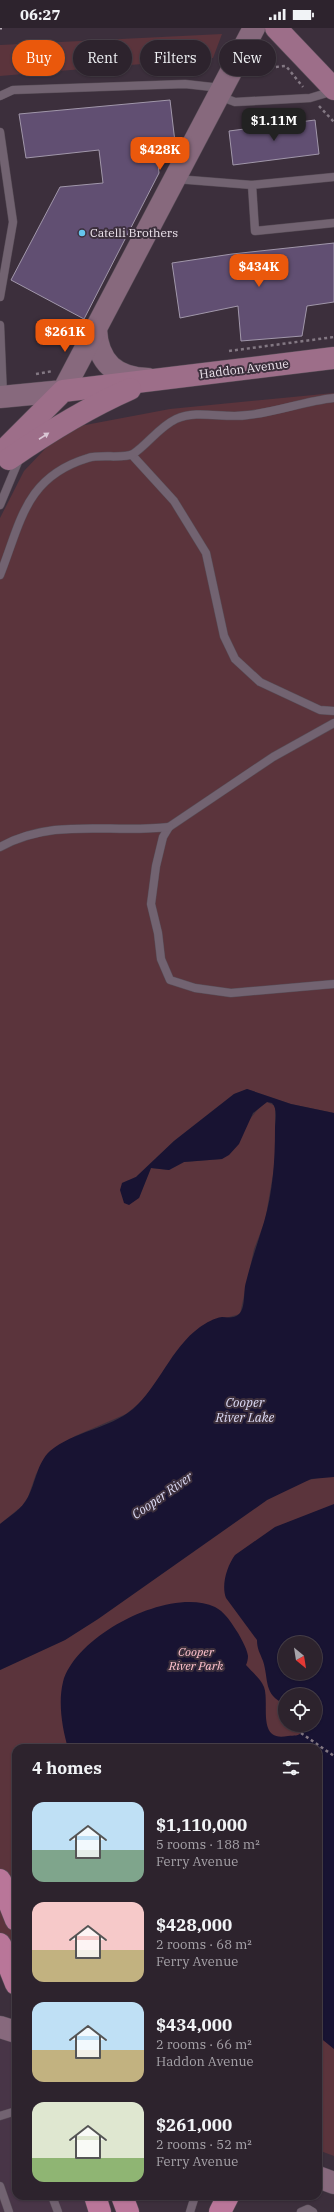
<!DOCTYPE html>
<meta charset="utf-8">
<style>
:root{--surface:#2d232d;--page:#392f39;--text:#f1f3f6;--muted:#a7a4aa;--line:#484049;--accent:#ea580c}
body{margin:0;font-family:"IBM Plex Serif",serif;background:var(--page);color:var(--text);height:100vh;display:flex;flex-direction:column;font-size:15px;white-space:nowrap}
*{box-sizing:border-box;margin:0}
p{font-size:13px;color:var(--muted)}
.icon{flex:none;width:22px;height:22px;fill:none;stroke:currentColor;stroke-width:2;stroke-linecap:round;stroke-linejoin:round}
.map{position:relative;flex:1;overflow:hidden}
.panel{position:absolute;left:12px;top:1716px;width:310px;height:456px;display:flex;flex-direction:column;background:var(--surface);border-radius:12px;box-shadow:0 1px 3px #0004,0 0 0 1px var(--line)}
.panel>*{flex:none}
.banner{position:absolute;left:12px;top:12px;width:310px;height:36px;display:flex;gap:8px}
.needle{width:26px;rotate:150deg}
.buttons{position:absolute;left:278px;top:1608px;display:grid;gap:8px}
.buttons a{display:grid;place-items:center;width:44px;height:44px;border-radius:50%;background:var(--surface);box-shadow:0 1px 3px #0004,0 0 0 1px var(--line);font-size:20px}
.price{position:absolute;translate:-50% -34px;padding:0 9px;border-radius:8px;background:var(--accent);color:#fff;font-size:13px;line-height:26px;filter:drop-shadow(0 1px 2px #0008)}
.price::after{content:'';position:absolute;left:50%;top:24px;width:12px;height:9px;margin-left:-6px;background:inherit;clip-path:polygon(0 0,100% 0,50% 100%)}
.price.selected{background:#222;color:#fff}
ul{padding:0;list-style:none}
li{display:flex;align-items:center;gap:12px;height:100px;padding:0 20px}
li span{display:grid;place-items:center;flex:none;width:112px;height:80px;border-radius:12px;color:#555}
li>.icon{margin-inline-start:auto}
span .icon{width:48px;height:48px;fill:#fffc;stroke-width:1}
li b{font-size:17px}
h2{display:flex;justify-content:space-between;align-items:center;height:48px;padding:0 20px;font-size:17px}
.pill{padding:0 14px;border-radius:18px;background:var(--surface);box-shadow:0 1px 3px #0004,0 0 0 1px var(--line);font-size:14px;line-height:36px}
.pill.selected{background:var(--accent);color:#fff}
.status{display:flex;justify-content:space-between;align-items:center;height:28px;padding:0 20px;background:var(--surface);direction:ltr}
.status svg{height:11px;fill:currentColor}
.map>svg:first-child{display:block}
.built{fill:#483547}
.green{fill:#5b343c;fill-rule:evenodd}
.water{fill:#181332;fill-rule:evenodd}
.building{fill:#614f72;stroke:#a197aa}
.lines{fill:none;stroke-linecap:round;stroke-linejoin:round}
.lane-casing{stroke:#584d57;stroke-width:9}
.secondary-casing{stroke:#584d57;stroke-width:23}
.primary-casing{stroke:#584d57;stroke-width:23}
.highway-casing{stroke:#584d57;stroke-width:23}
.path{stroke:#837883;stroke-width:2.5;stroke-dasharray:3 3;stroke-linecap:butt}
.lane{stroke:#726371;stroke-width:8}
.secondary{stroke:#87697d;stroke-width:22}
.primary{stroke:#9d6e89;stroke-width:22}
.highway{stroke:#b97699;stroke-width:22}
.rail{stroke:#b8aeb8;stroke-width:3;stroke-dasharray:2 4;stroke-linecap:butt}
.oneway{fill:#dac7d5}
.poi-dot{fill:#65c5ee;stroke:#3c2f3c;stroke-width:1.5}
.labels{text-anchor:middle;stroke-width:4;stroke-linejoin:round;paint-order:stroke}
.poi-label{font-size:12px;fill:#eee5ee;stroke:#3c2f3c;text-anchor:start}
.street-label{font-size:12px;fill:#eee5ee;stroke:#3c2f3c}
.park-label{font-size:12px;font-style:italic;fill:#ffc2cd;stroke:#3c2f3c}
.water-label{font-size:13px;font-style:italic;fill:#dddbf6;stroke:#3c2f3c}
</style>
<div class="status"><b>06:27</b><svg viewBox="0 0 49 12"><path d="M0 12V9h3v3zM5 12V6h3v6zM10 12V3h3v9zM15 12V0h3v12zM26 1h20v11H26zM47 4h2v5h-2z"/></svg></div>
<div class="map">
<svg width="334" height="2184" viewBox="0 0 334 2184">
<rect width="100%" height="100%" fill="#3c2f3c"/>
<polygon class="built" points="0,1999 16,2004 16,2168 95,2168 100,2184 0,2184"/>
<g class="green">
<polygon points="222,6 213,30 0,48 0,17"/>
<path d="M334,365v720l-43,-9 -44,-15 -13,5 -60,47 -38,36 -14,6 17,15 12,-30 18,2 15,-8 38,-3c12,-16 30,-48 45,-57l8,4v56l-10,59 -11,28 -14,65 -11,3 -41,22 -46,62 -16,13 -51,22 -26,17 -13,21 -8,23 -6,9 -22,18v-1006l24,-47 40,-42 106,-20z"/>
<path d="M325,1448l9,1v679l-16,-6v-402h-302v243l-16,-15v-306l65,-30 33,-21 169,-119 31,-17zM285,1615h30v30h-30zM285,1667h30v30h-30z"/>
</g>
<g class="water">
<path d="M247,1061l44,15 43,9v364l-23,2 -44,21 -169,119 -33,21 -65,30v-146c10,-8 22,-15 28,-27 8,-15 9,-34 22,-46 24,-20 59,-22 83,-42 26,-23 38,-61 67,-82 6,-4 14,-9 22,-10 5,0 12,2 17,-3 7,-6 4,-23 7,-32 5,-20 12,-40 18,-60 9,-30 11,-62 11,-93 0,-8 3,-20 -3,-26l-5,-1 -14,11 -14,31 -10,11 -7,4 -38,3 -15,8 -18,-2 -12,30 -10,7 -5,-2 -4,-13 2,-7 14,-6 38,-36 60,-47z"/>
<path d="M334,1476v545l-16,-13v-288h-250c-6,-20 -10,-46 -5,-66 13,-48 108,-96 152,-75 9,5 14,12 19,20 5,7 13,21 14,29 0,3 -1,7 -2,9 6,7 15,14 18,22 6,16 -8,56 24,49 6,-1 11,1 14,-5l-3,-6h16v-30h-30v9c-22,-9 -16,-25 -22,-43 -3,-8 -6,-12 -6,-21l-31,-42c-5,-13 1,-32 9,-43l40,-28zM285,1615h30v30h-30z"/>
</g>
<g class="building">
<polygon points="170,72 175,114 156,116 159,145 84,291 11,252 60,159 103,155 99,122 26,130 19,86"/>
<polygon points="315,92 319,126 233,137 229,103"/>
<polygon points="334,215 334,274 307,278 302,308 241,313 238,278 180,290 172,235 232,226"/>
</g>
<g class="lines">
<g class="lane-casing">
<g id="lane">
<polyline points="0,68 13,62 185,56 221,60"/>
<polyline points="219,68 235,74 310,70 333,63"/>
<polyline points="0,104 13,194 0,269"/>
<polyline points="176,151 252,157 255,203 334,195"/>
<polyline points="252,157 334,149"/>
<polyline points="0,297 3,368"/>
<polyline points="132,427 174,473 206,525 224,608 235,631 260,654 320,682 334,683"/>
<polyline points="0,477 20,429"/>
<path d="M0,547c21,-53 25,-98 88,-117 12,-4 36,1 45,-4 15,-10 26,-27 43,-35 22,-10 48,0 72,-4 29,-3 57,-14 86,-17"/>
<polyline points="334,695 273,729 169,799 163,809 156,838 151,876 158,905 161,931 170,952 195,960 231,965 334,956"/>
<path d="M0,819c55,-30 110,-13 169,-20"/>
<polyline points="0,2088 16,2083"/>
<polyline points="0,2158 9,2184"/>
<polyline points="52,2168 58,2184"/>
<polyline points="190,2184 195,2168"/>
<polyline points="301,2184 308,2181 313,2184"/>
</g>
</g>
<g class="secondary-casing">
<g id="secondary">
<path d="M96,302c2,33 20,48 52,49"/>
<polyline points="0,369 63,363 254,0"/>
<polyline points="0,1999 16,2004"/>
<polyline points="318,2149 334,2155"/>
</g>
</g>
<g class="primary-casing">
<g id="primary">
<polyline points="276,0 334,61"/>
<polyline points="0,426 63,363 334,330"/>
<path d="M9,431c39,-27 78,-51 121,-70"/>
</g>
</g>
<g class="highway-casing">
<g id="highway">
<polyline points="0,1852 16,1892"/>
<polyline points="0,1916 16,1956"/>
<polyline points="95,2168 100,2184"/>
<polyline points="122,2168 128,2184"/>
<polyline points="220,2184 228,2168"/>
</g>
</g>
<g class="path">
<polyline points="252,41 286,38 303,59"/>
<polyline points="319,78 334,94"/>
<polyline points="229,323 334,309"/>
<polyline points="36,346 53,343"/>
<polyline points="301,1705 334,1728"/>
</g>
<use href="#lane" class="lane"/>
<use href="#secondary" class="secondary"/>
<use href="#primary" class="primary"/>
<use href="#highway" class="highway"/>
<polyline class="rail" points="0,0 3,0"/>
</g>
<defs><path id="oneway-solid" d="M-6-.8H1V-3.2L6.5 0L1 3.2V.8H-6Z"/></defs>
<use class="oneway" href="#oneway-solid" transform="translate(44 408) rotate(-33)"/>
<circle class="poi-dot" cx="82" cy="205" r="4"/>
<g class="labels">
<g class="poi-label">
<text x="90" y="209">Catelli Brothers</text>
</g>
<g class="street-label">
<text transform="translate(244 341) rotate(-7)" y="4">Haddon Avenue</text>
</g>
<g class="park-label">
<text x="196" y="1628">Cooper<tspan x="196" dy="14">River Park</tspan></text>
</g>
<g class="water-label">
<text x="245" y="1379">Cooper<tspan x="245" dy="15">River Lake</tspan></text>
<text transform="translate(162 1467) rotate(-35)" y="5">Cooper River</text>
</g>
</g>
</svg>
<div class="buttons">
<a><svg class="needle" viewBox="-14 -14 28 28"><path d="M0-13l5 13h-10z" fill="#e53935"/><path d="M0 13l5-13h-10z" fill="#a7a4aa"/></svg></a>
<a><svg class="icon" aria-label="locate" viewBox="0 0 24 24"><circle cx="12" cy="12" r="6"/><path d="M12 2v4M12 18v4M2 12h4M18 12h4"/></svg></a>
</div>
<b class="price selected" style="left:274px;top:114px">$1.11M</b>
<b class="price" style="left:160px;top:143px">$428K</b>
<b class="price" style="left:259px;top:260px">$434K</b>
<b class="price" style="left:65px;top:325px">$261K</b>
<div class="banner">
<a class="pill selected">Buy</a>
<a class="pill">Rent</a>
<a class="pill">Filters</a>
<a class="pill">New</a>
</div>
<section class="panel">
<h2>4 homes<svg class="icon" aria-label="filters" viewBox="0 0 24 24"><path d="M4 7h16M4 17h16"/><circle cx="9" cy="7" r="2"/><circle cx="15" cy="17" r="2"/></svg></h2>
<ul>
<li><span style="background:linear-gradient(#bfe0f5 60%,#7fa58c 0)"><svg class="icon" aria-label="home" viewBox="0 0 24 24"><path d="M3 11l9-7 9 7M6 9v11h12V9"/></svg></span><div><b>$1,110,000</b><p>5 rooms · 188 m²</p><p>Ferry Avenue</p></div></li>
<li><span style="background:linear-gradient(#f6c9c9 60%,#c2b280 0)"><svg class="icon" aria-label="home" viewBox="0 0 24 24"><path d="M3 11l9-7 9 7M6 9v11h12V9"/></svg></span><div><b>$428,000</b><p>2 rooms · 68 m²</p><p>Ferry Avenue</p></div></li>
<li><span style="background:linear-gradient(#bfe0f5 60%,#c2b280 0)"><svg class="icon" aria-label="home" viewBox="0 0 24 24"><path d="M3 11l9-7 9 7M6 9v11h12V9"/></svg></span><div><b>$434,000</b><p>2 rooms · 66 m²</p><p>Haddon Avenue</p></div></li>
<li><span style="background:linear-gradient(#dfe7d0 70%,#8fb573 0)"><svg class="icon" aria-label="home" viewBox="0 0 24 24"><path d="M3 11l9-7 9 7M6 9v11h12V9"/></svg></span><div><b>$261,000</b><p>2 rooms · 52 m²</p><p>Ferry Avenue</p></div></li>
</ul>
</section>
</div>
